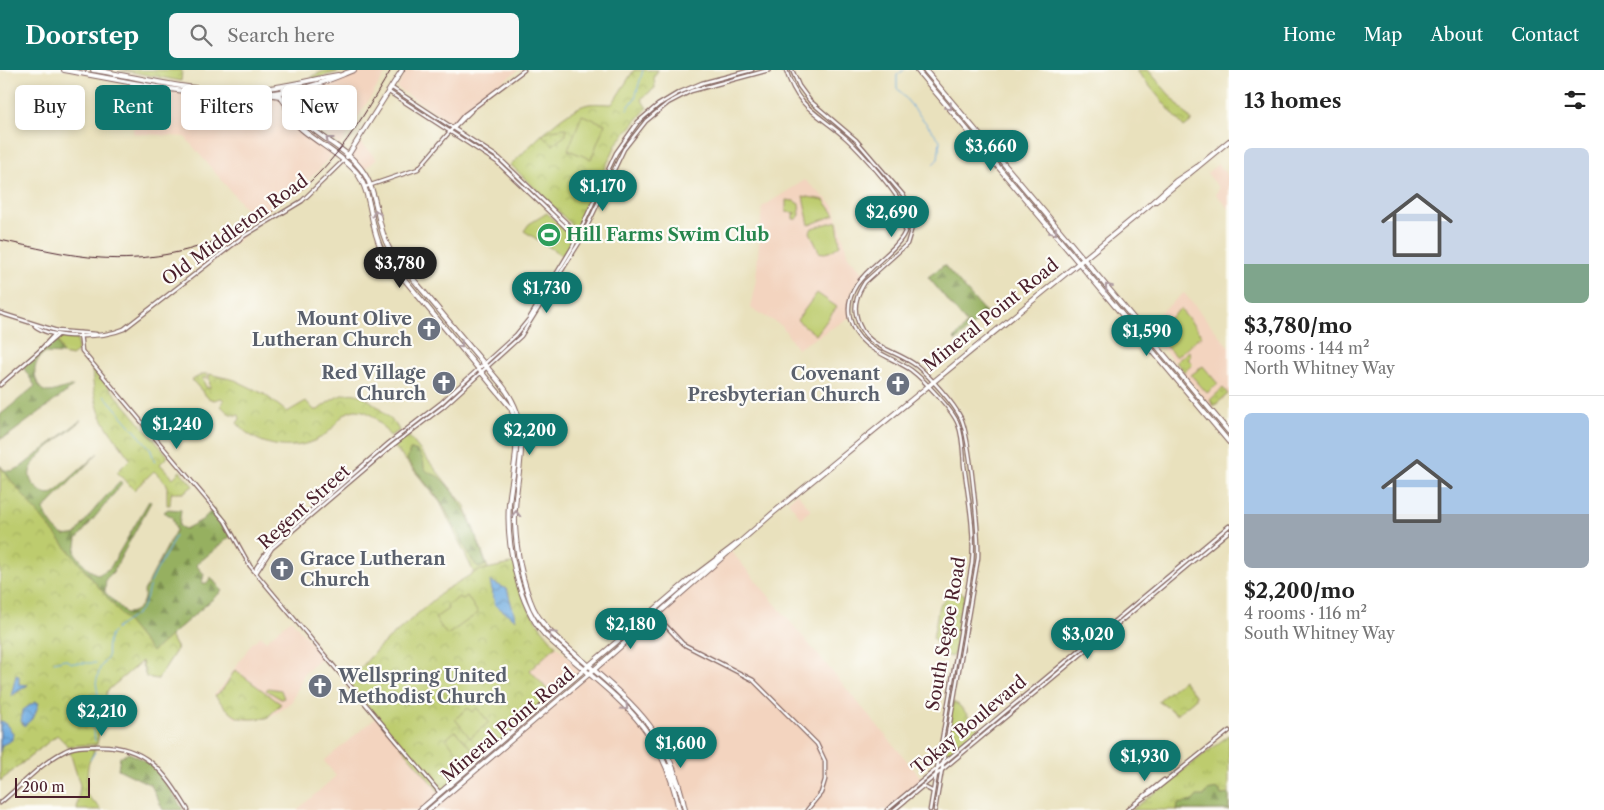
<!DOCTYPE html>
<meta charset="utf-8">
<style>
:root{--surface:#fff;--page:#f6f6f6;--text:#222;--muted:#767676;--line:#e0e0e0;--accent:#0f766e}
body{margin:0;font-family:"Libre Caslon Text",serif;background:var(--page);color:var(--text);height:100vh;display:flex;flex-direction:column;font-size:19px;white-space:nowrap}
*{box-sizing:border-box;margin:0}
p{font-size:16px;color:var(--muted)}
.icon{flex:none;width:28px;height:28px;fill:none;stroke:currentColor;stroke-width:2;stroke-linecap:round;stroke-linejoin:round}
.map{position:relative;flex:1;overflow:hidden}
.side{display:flex;flex-direction:column;background:var(--surface);width:375px}
.side>*{flex:none}
.banner{position:absolute;left:15px;top:15px;width:475px;height:45px;display:flex;gap:10px}
.scale{position:absolute;left:15px;bottom:12px;width:75px;box-sizing:border-box;padding-left:5px;border:2px solid #4a1f2b;border-top:0;font-size:14px;line-height:18px;white-space:nowrap;color:#4a1f2b;-webkit-text-stroke:4px #fdfcf7;paint-order:stroke}
.price{position:absolute;translate:-50% -42px;padding:0 11px;border-radius:18px;background:var(--accent);color:#fff;font-size:16px;line-height:32px;filter:drop-shadow(0 1px 2px #0008)}
.price::after{content:'';position:absolute;left:50%;top:30px;width:15px;height:11px;margin-left:-8px;background:inherit;clip-path:polygon(0 0,100% 0,50% 100%)}
.price.selected{background:#222;color:#fff}
ul{padding:0;list-style:none}
li{display:grid;align-content:center;gap:10px;height:265px;padding:0 15px}
li+li{border-top:1px solid var(--line)}
li span{display:grid;place-items:center;height:155px;border-radius:8px;color:#555}
li>.icon{margin-inline-start:auto}
span .icon{width:90px;height:90px;fill:#fffc;stroke-width:1}
li b{font-size:21px}
h2{display:flex;justify-content:space-between;align-items:center;height:60px;padding:0 15px;font-size:21px}
.tag{padding:0 18px;border-radius:8px;background:var(--surface);box-shadow:0 2px 8px #0003;font-size:18px;line-height:45px}
.tag.selected{background:var(--accent);color:#fff}
header{display:flex;align-items:center;gap:30px;box-sizing:border-box;height:70px;padding:0 25px;background:var(--accent);color:#fff}
header strong{font-size:24px}
nav{display:flex;gap:28px;margin-inline-start:auto;font-size:18px}
.search{width:350px;height:45px;background:var(--page);display:flex;align-items:center;gap:12px;box-sizing:border-box;padding:0 18px;border-radius:8px;color:var(--muted);font-size:19px}
main{display:flex;flex:1;min-height:0}
.map>svg:first-child{display:block}
.built{fill:#f3d4bf}
.grass{fill:url(#grass-tufts);stroke:#84764c}
.forest{fill:url(#forest-firs);stroke:#706846}
.park{fill:url(#park-crowns);stroke:#84764c}
.garden{fill:url(#garden-dots);stroke:#84764c}
.pitch{fill:#bdcc6e;stroke:#84764c}
.water{fill:url(#water-waves);stroke:#5c6586}
.lines{fill:none;stroke-linecap:round;stroke-linejoin:round}
.stream{stroke:#6eabe0;stroke-width:1}
.minor-casing{stroke:#82635e;stroke-width:5}
.major-casing{stroke:#82635e;stroke-width:6}
.minor{stroke:#fff;stroke-width:2.5}
.major{stroke:#fff;stroke-width:4}
.rail{stroke:#4a1f2b;stroke-width:1}
.oneway{stroke:#ae9aa0}
.labels{text-anchor:middle;stroke-width:4.5;stroke-linejoin:round;paint-order:stroke}
.street-label{font-size:18px;fill:#4a1f2b;stroke:#fdfcf7}
.leisure-label{font-size:18px;font-weight:bold;fill:#27864d;stroke:#fdfcf7;text-anchor:start}
.worship-label{font-size:18px;font-weight:bold;fill:#5b616d;stroke:#fdfcf7;text-anchor:end}
</style>
<header>
<strong>Doorstep</strong>
<div class="search"><svg class="icon" aria-label="search" viewBox="0 0 24 24"><circle cx="10" cy="10" r="6"/><path d="M15 15l6 6"/></svg>Search here</div>
<nav><a>Home</a><a>Map</a><a>About</a><a>Contact</a></nav>
</header>
<main>
<div class="map">
<svg width="1229" height="740" viewBox="0 0 1229 740">
<defs>
<pattern id="grass-tufts" width="24" height="20" patternUnits="userSpaceOnUse" patternTransform="scale(1.25)"><rect width="24" height="20" fill="#bdcc6e"/><path d="M3 7l-1-3M5 7V3M7 7l1-3M15 17l-1-3M17 17v-4M19 17l1-3" fill="none" stroke="#a4af5f"/></pattern>
<pattern id="forest-firs" width="22" height="20" patternUnits="userSpaceOnUse" patternTransform="scale(1.25)"><rect width="22" height="20" fill="#96b061"/><path d="M5 1l3.5 6h-7zM16 11l3.5 6h-7z" fill="#7c8f50"/></pattern>
<pattern id="park-crowns" width="20" height="18" patternUnits="userSpaceOnUse" patternTransform="scale(1.25)"><rect width="20" height="18" fill="#bdcc6e"/><path d="M2 6a3 3 0 1 1 6 0M12 15a3 3 0 1 1 6 0" fill="none" stroke="#a4af5f"/></pattern>
<pattern id="garden-dots" width="8" height="8" patternUnits="userSpaceOnUse" patternTransform="scale(1.25)"><rect width="8" height="8" fill="#bdcc6e"/><path d="M2 2h.1M6 6h.1" fill="none" stroke="#a4af5f" stroke-width="1.8" stroke-linecap="round"/></pattern>
<pattern id="water-waves" width="16" height="10" patternUnits="userSpaceOnUse" patternTransform="scale(1.25)"><rect width="16" height="10" fill="#6eabe0"/><path d="M0 5q4-4 8 0t8 0" fill="none" stroke="#5c8bb6"/></pattern>
</defs>
<rect width="100%" height="100%" fill="#fdfcf7"/>
<filter id="ink" filterUnits="userSpaceOnUse"><feTurbulence type="fractalNoise" baseFrequency=".02" numOctaves="2"/><feDisplacementMap in="SourceGraphic" scale="10" xChannelSelector="R" yChannelSelector="G"/><feConvolveMatrix kernelMatrix="1 2 1 2 8 2 1 2 1" color-interpolation-filters="sRGB"/></filter>
<filter id="wash" filterUnits="userSpaceOnUse"><feTurbulence type="fractalNoise" baseFrequency=".0096" numOctaves="4" result="noise"/><feDisplacementMap in="SourceGraphic" scale="20" xChannelSelector="R" yChannelSelector="G"/><feGaussianBlur stdDeviation="1.12" result="paint"/><feColorMatrix in="noise" values="0 0 0 0 0 0 0 0 0 0 0 0 0 0 0 0 0 1.4 0 .05"/><feComposite in="paint" operator="in"/></filter>
<g filter="url(#wash)">
<rect width="100%" height="100%" fill="#e9e1bd"/>
<g class="built">
<polygon points="363,0 388,0 340,75 306,50 298,41 295,26 298,21"/>
<polygon points="406,0 519,0 487,22 454,54 397,18"/>
<polygon points="135,13 192,23 266,24 280,26 295,52 334,82 317,102 292,123 254,149 185,67 133,63"/>
<polygon points="358,70 377,89 362,101 348,85"/>
<polygon points="1218,94 1229,107 1229,139 1216,124 1219,118 1207,103"/>
<polygon points="805,110 834,136 848,186 864,203 856,213 850,227 849,248 797,279 782,256 750,238 756,209 762,137"/>
<polygon points="239,163 244,166 202,199 189,184"/>
<polygon points="1184,223 1229,277 1229,324 1212,338 1144,256"/>
<polygon points="797,423 811,440 801,448 788,431"/>
<polygon points="731,481 923,710 887,740 429,740"/>
<polygon points="291,549 323,587 304,604 292,631 281,640 267,648 248,650 235,648 214,625 222,617 252,573 261,566 266,571"/>
<polygon points="556,576 584,600 553,626 530,600"/>
<polygon points="377,647 440,723 420,740 297,740 336,706 324,691"/>
</g>
<g class="grass">
<polygon points="407,364 465,436 488,498 474,503 440,432 393,375"/>
<polygon points="1229,665 1229,740 1132,740"/>
<polygon points="96,676 88,695 86,724 102,740 77,740 80,715 69,679"/>
</g>
<g class="forest">
<polygon points="944,195 986,243 956,271 954,269 967,254 928,207"/>
<path d="M57,268l6,16 -19,-1c-6,5 -10,13 -9,21 6,32 24,11 38,13l-64,48 -9,4v-24l35,-29 -12,-19z"/>
<path d="M81,350c-11,15 -72,45 -44,68 5,5 10,7 17,5l44,-40 -54,56c1,7 12,24 20,26 3,1 8,0 12,-1 13,-19 27,-36 44,-52l2,2 -45,55 -2,14 13,16 10,6 12,-7 39,-67 2,1 -38,70 -7,7 -1,13 21,21c12,0 20,-11 18,-22l32,-61 -4,-13 -8,-5 4,-3 13,1 -2,16 6,3 17,-9 11,-11 18,27 -35,29 8,9 -2,9h5l4,-6 11,14 -52,45 7,13 -19,30 -12,-2 -5,-16 -34,30 -10,53 -29,2 -11,-11 -57,46v-316l4,5 8,1 9,-4z"/>
<path d="M410,380h6c6,6 8,10 8,18 4,6 10,5 16,10 25,23 36,56 46,87l-7,3 -7,-8 -30,-57 -35,-43z"/>
<path d="M129,683c30,12 37,30 54,57h-20l-12,-25 -33,-16 2,-12z"/>
<polygon points="1217,719 1220,721 1221,725 1229,724 1229,740 1177,740 1178,734 1193,731 1197,726 1204,726 1207,721"/>
</g>
<g class="park">
<polygon points="120,0 182,0 181,11"/>
<polygon points="327,0 345,0 313,9 312,6"/>
<path d="M634,0h24l-4,7 1,11 -14,11 6,9 -30,35 -41,86 -65,-64c17,-17 54,-57 78,-61 7,-1 16,0 23,0z"/>
<polygon points="1136,0 1148,0 1192,51 1184,57"/>
<polygon points="786,130 794,131 799,134 800,145 797,149 793,149 793,144 796,143 786,142"/>
<polygon points="60,266 77,268 78,281 71,286 63,284 57,268"/>
<polygon points="1189,281 1191,286 1188,289 1193,294 1184,302 1176,292"/>
<path d="M92,297l76,89 -8,8 13,14 7,-7 13,15 -10,7h-12l-1,12h-3v-21l-13,-13 -20,19 -17,-18 13,-13c-27,-37 -36,-44 -38,-92z"/>
<path d="M203,304h4v4h-5l4,9 4,1 -1,-14 26,6 29,14 23,18 19,-11 8,9h4c28,-23 41,-22 66,3 6,6 13,11 15,18l-9,5c-10,-12 -17,-26 -35,-26 -14,1 -19,17 -29,24 -26,20 -69,15 -89,-11l3,-4 -1,-4c-9,1 -12,-3 -18,-9l3,-6 -3,-2 -7,2 -6,-2 -16,-18z"/>
<polygon points="0,397 152,582 170,566 177,579 158,609 146,607 142,591 107,621 97,674 68,676 57,665 0,711"/>
<path d="M515,493c7,42 15,51 41,83l-26,24 23,26 -113,97 -92,-110 30,-35 67,-58 32,-19z"/>
<polygon points="956,519 965,525 954,585 950,587 944,584 933,568 939,535"/>
<path d="M235,600l46,34 -14,14c-32,3 -31,1 -52,-22l8,-7z"/>
<polygon points="1183,610 1195,625 1195,629 1177,644 1158,631"/>
<polygon points="268,618 281,620 284,628 281,629 266,620"/>
<polygon points="953,632 959,635 981,661 943,694"/>
</g>
<g class="garden">
<polygon points="566,58 566,65 553,75 542,65 551,60"/>
<polygon points="1223,318 1228,324 1214,336 1210,330"/>
</g>
<g class="pitch">
<polygon points="582,45 605,54 591,89 568,80"/>
<polygon points="803,126 824,130 835,145 809,155"/>
<polygon points="547,143 573,169 563,186 524,161 529,154"/>
<path d="M837,151l3,24c-7,5 -13,10 -21,7l-9,-20 2,-4z"/>
<polygon points="817,223 837,237 816,265 797,250"/>
<polygon points="1180,239 1202,265 1176,287 1160,270 1171,262 1164,253"/>
<polygon points="1203,296 1218,314 1207,323 1191,305"/>
<polygon points="467,526 478,543 447,565 435,548 448,539 447,536 459,527 463,529"/>
<polygon points="468,638 472,642 477,638 489,652 470,668 455,649"/>
<polygon points="455,661 473,680 463,688 446,669"/>
</g>
<g class="water">
<polygon points="490,511 507,519 516,550 495,535"/>
<polygon points="16,605 19,606 19,614 28,615 11,626"/>
<polygon points="35,632 39,633 34,647 24,656 21,651 23,640"/>
<polygon points="0,651 4,652 13,663 12,670 2,675 0,682"/>
</g>
<g class="lines">
<g class="stream">
<polyline points="904,0 897,5 897,18 940,70 938,89 933,94"/>
<polyline points="627,39 635,28 643,0"/>
<polyline points="104,325 150,378 155,392"/>
<polyline points="54,592 65,589 72,593 96,593"/>
<path d="M95,671l-1,-10 -6,-8 12,-18 -4,-22 4,-15 8,-11c-5,-33 22,-31 35,-51 4,-7 4,-14 7,-22 7,-17 18,-31 25,-48"/>
<polyline points="90,690 95,682"/>
</g>
</g>
</g>
<g filter="url(#ink)">
<g class="lines">
<g class="minor-casing">
<g id="minor">
<path d="M786,0c13,41 33,43 61,69 15,14 49,52 57,70 20,43 -66,57 -54,110 7,30 39,36 61,51 13,10 41,39 47,54 5,12 5,28 6,41 4,32 11,65 8,98l-42,247"/>
<path d="M792,0l7,16 11,15 46,39 48,56 6,10 3,18 -6,20 -42,38c-7,11 -12,22 -8,36 7,30 38,31 60,48 13,11 36,36 44,52 9,19 18,116 17,140l-43,252"/>
<polyline points="392,18 499,88 576,162 581,170"/>
<polyline points="389,22 497,92 577,168"/>
<polyline points="454,58 471,41"/>
<polyline points="365,117 418,99 464,45 524,0"/>
<polyline points="0,243 57,261 96,264"/>
<path d="M35,256c18,14 68,12 89,3l120,-93 58,-35 42,-41"/>
<polyline points="80,263 82,281 225,451 250,496 440,723"/>
<polyline points="41,279 54,265"/>
<polyline points="0,315 58,265"/>
<polyline points="256,503 272,478 393,375 444,336 521,266 579,173 624,79 646,51 668,33 691,21 769,0"/>
<polyline points="256,503 256,498 271,475 389,373 441,333 516,265 529,249 572,178 616,83 638,52 658,35 678,23 702,13 752,0"/>
<polyline points="656,545 683,574 753,610 817,674 825,691 825,710 821,723 807,740"/>
<polyline points="922,716 932,721"/>
<path d="M0,733c20,-16 40,-39 63,-51 10,-6 21,-6 33,-6 49,-2 69,26 92,64"/>
<polyline points="1136,733 1155,720 1229,661"/>
<polyline points="887,740 1229,456"/>
<polyline points="894,740 1229,461"/>
<polyline points="1127,740 1164,710"/>
</g>
</g>
<g class="major-casing">
<g id="major">
<path d="M64,0c79,14 156,35 235,19 20,-4 37,-12 55,-19"/>
<path d="M93,0c51,8 102,23 155,20 31,-1 60,-10 90,-15"/>
<polyline points="917,0 1229,372"/>
<polyline points="925,0 1229,362"/>
<path d="M288,16c2,10 2,21 9,29 19,22 50,32 67,58 15,23 12,57 29,82l108,129c34,42 16,78 14,126 -1,29 5,63 15,90 9,26 31,42 51,59 56,48 89,75 104,151"/>
<path d="M283,17c2,8 2,18 5,26 10,21 53,39 69,60 16,21 12,57 28,83l126,152c12,32 1,64 -2,96 -3,40 9,101 36,131 63,59 116,83 134,175"/>
<polyline points="273,25 280,26 285,33"/>
<polyline points="290,32 293,24 298,19"/>
<polyline points="347,87 402,0"/>
<polyline points="1156,131 1229,71"/>
<polyline points="668,696 680,720"/>
<polyline points="420,740 689,510 738,473"/>
<polyline points="429,740 596,598 773,443 1146,138 1176,111 1197,97"/>
</g>
</g>
<use href="#minor" class="minor"/>
<use href="#major" class="major"/>
<path class="rail" d="M0,170c33,7 67,16 101,18 86,6 172,-31 229,-97 24,-27 42,-60 61,-91"/>
</g>
<defs><path id="oneway-chevron" d="M-2-3.5L2.5 0L-2 3.5" fill="none" stroke-width="1.6" stroke-linecap="round" stroke-linejoin="round" transform="scale(1.25)"/></defs>
<g class="oneway">
<use href="#oneway-chevron" transform="translate(949 37) rotate(50)"/>
<use href="#oneway-chevron" transform="translate(329 70) rotate(-143)"/>
<use href="#oneway-chevron" transform="translate(376 143) rotate(-104)"/>
<use href="#oneway-chevron" transform="translate(1054 162) rotate(50)"/>
<use href="#oneway-chevron" transform="translate(1108 217) rotate(-130)"/>
<use href="#oneway-chevron" transform="translate(460 275) rotate(50)"/>
<use href="#oneway-chevron" transform="translate(516 444) rotate(-89)"/>
<use href="#oneway-chevron" transform="translate(552 564) rotate(-135)"/>
<use href="#oneway-chevron" transform="translate(625 637) rotate(43)"/>
</g>
</g>
<defs>
<g id="stadium-disc" transform="scale(1.25)"><circle r="9.5" fill="#2e9e5b" stroke="#fdfcf7"/><path d="M0-5a6.5 5 0 1 0 0 10a6.5 5 0 1 0 0-10ZM-3.5-1.8h7v3.6h-7Z" fill="#fff"/></g>
<g id="church-disc" transform="scale(1.25)"><circle r="9.5" fill="#6b7280" stroke="#fdfcf7"/><path d="M-1.2-6h2.4v3.5h3.3v2.4h-3.3V6h-2.4V-.1h-3.3v-2.4h3.3Z" fill="#fff"/></g>
</defs>
<g fill-rule="evenodd">
<use href="#stadium-disc" x="549" y="165"/>
<use href="#church-disc" x="429" y="259"/>
<use href="#church-disc" x="444" y="313"/>
<use href="#church-disc" x="898" y="314"/>
<use href="#church-disc" x="282" y="499"/>
<use href="#church-disc" x="320" y="616"/>
</g>
<g class="labels">
<g class="street-label">
<text transform="translate(235 160) rotate(-36)" y="6">Old Middleton Road</text>
<text transform="translate(991 245) rotate(-39)" y="6">Mineral Point Road</text>
<text transform="translate(304 437) rotate(-42)" y="6">Regent Street</text>
<text transform="translate(946 564) rotate(-80)" y="6">South Segoe Road</text>
<text transform="translate(508 655) rotate(-40)" y="6">Mineral Point Road</text>
<text transform="translate(969 655) rotate(-40)" y="6">Tokay Boulevard</text>
</g>
<g class="leisure-label">
<text x="566" y="171">Hill Farms Swim Club</text>
</g>
<g class="worship-label">
<text x="412" y="255">Mount Olive<tspan x="412" dy="21">Lutheran Church</tspan></text>
<text x="426" y="309">Red Village<tspan x="426" dy="21">Church</tspan></text>
<text x="880" y="310">Covenant<tspan x="880" dy="21">Presbyterian Church</tspan></text>
<text x="300" y="495" text-anchor="start">Grace Lutheran<tspan x="300" dy="21">Church</tspan></text>
<text x="338" y="612" text-anchor="start">Wellspring United<tspan x="338" dy="21">Methodist Church</tspan></text>
</g>
</g>
</svg>
<div class="scale">200 m</div>
<b class="price" style="left:991px;top:102px">$3,660</b>
<b class="price" style="left:603px;top:142px">$1,170</b>
<b class="price" style="left:892px;top:168px">$2,690</b>
<b class="price selected" style="left:400px;top:219px">$3,780</b>
<b class="price" style="left:547px;top:244px">$1,730</b>
<b class="price" style="left:1147px;top:287px">$1,590</b>
<b class="price" style="left:177px;top:380px">$1,240</b>
<b class="price" style="left:530px;top:386px">$2,200</b>
<b class="price" style="left:631px;top:580px">$2,180</b>
<b class="price" style="left:1088px;top:590px">$3,020</b>
<b class="price" style="left:102px;top:667px">$2,210</b>
<b class="price" style="left:681px;top:699px">$1,600</b>
<b class="price" style="left:1145px;top:712px">$1,930</b>
<div class="banner">
<a class="tag">Buy</a>
<a class="tag selected">Rent</a>
<a class="tag">Filters</a>
<a class="tag">New</a>
</div>
</div>
<section class="side">
<h2>13 homes<svg class="icon" aria-label="filters" viewBox="0 0 24 24"><path d="M4 7h16M4 17h16"/><circle cx="9" cy="7" r="2"/><circle cx="15" cy="17" r="2"/></svg></h2>
<ul>
<li><span style="background:linear-gradient(#c9d6e8 75%,#7fa58c 0)"><svg class="icon" aria-label="home" viewBox="0 0 24 24"><path d="M3 11l9-7 9 7M6 9v11h12V9"/></svg></span><div><b>$3,780/mo</b><p>4 rooms · 144 m²</p><p>North Whitney Way</p></div></li>
<li><span style="background:linear-gradient(#a9c7e8 65%,#9aa5b1 0)"><svg class="icon" aria-label="home" viewBox="0 0 24 24"><path d="M3 11l9-7 9 7M6 9v11h12V9"/></svg></span><div><b>$2,200/mo</b><p>4 rooms · 116 m²</p><p>South Whitney Way</p></div></li>
</ul>
</section>
</main>
